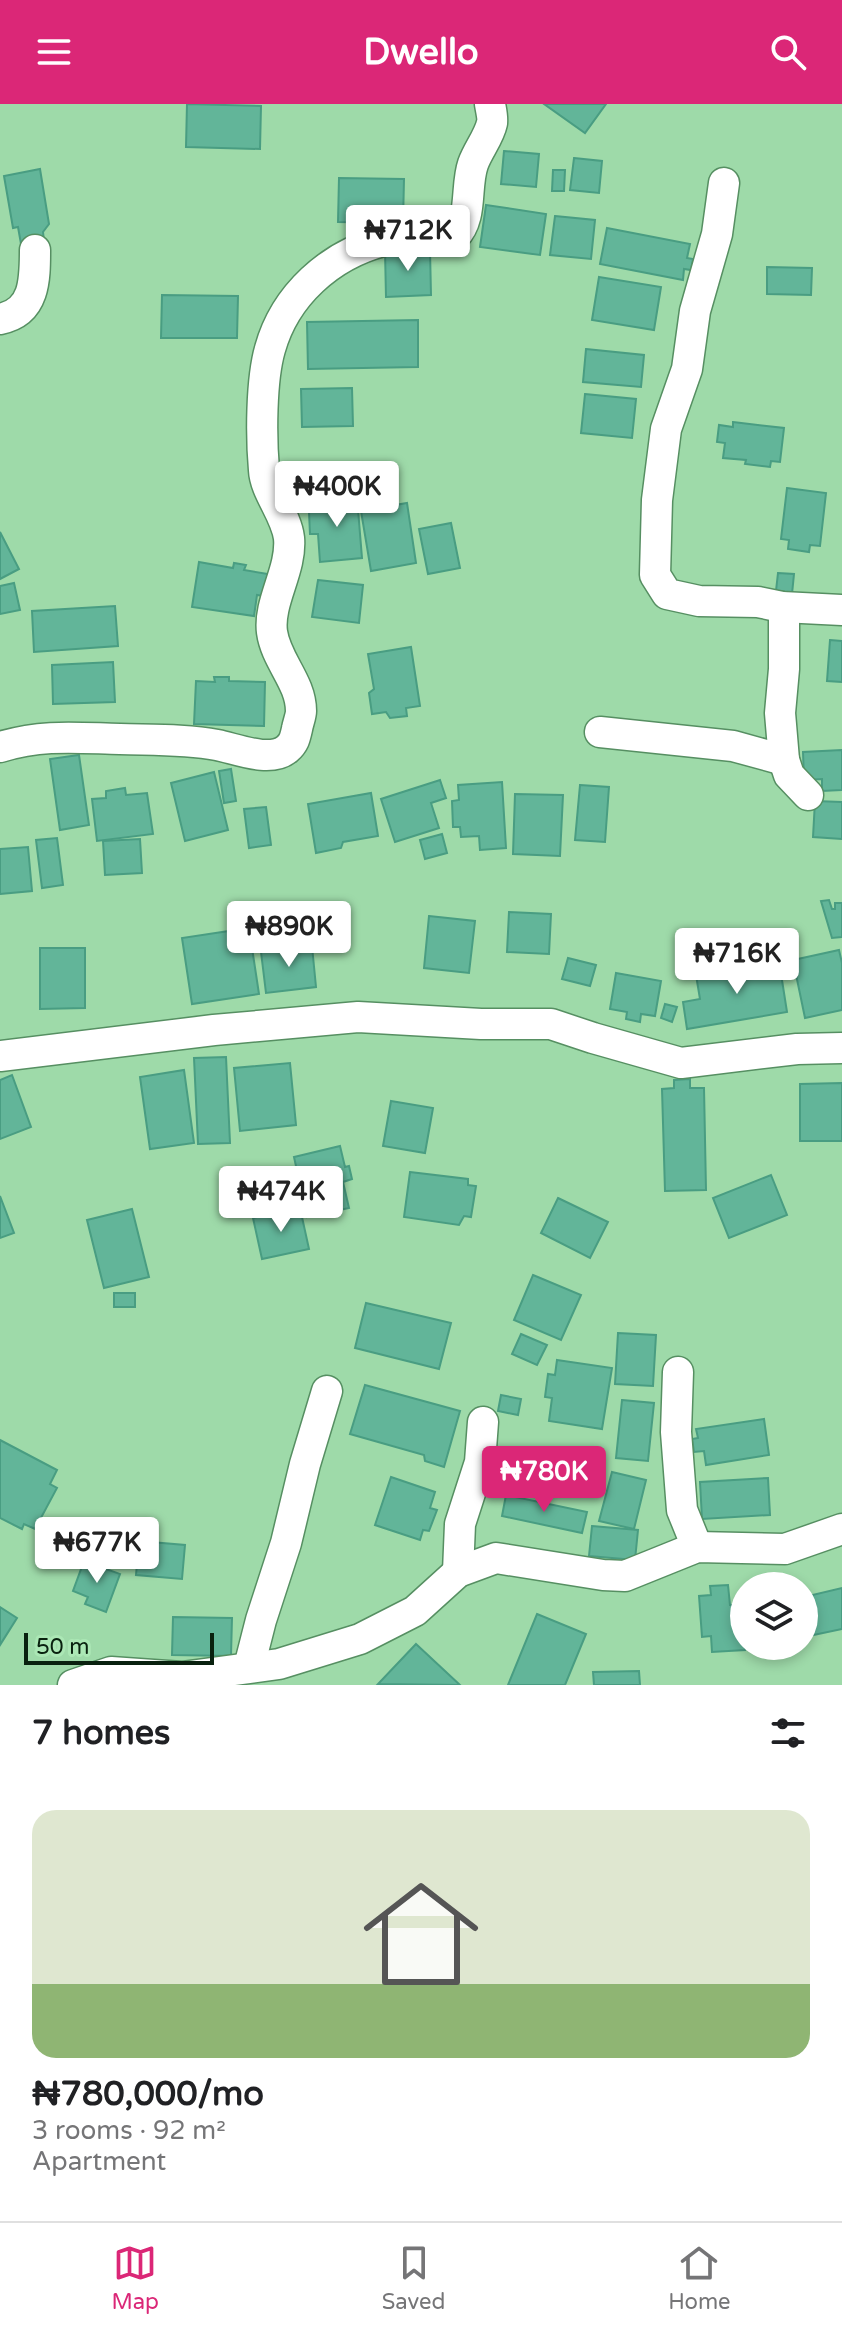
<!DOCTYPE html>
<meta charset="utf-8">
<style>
:root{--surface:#fff;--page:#f6f6f6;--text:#202124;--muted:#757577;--line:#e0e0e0;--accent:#db2777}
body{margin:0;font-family:"Varela Round",sans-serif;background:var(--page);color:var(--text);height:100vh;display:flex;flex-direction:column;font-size:30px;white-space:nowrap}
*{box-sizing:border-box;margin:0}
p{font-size:26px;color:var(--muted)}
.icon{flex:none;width:44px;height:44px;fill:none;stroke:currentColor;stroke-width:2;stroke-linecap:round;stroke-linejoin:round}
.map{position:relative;height:1581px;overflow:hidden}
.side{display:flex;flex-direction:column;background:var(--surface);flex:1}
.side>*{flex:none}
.controls{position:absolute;left:730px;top:1468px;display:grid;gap:16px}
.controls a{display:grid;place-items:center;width:88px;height:88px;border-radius:50%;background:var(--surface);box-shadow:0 4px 12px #0003;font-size:40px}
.scale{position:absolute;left:24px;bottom:20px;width:190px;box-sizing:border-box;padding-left:8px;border:4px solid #09210f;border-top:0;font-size:22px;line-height:28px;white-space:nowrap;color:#09210f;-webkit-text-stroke:6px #abe7b5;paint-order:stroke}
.price{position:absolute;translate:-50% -68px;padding:0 18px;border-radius:8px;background:#fff;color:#222;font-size:26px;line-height:52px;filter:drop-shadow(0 2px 4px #0008)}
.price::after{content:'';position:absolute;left:50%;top:48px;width:24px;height:18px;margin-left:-12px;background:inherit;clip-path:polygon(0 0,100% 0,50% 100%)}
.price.selected{background:var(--accent);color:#fff}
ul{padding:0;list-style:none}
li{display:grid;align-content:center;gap:16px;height:424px;padding:0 32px}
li+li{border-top:2px solid var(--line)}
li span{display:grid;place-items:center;height:248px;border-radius:24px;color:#555}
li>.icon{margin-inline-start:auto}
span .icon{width:144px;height:144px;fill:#fffc;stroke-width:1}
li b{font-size:34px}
h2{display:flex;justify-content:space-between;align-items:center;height:96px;padding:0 32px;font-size:34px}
header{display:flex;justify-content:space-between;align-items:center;height:104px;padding:0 32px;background:var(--accent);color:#fff;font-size:36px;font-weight:700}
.menu{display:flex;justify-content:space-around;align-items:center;height:112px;border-top:2px solid var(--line);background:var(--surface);font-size:22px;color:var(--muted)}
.menu a{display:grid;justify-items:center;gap:4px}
.menu .selected{color:var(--accent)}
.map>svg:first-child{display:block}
.building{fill:#62b599;stroke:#499d82;stroke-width:2}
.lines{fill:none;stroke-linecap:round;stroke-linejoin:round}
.minor-casing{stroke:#568f62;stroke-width:33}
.minor{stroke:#fff;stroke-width:30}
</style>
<header><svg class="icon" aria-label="menu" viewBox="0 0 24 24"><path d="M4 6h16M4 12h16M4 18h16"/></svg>Dwello<svg class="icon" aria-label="search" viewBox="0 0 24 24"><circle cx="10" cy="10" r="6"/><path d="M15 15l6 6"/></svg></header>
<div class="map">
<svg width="842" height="1581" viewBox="0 0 842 1581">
<rect width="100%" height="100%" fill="#9edaa9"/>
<g class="building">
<polygon points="187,0 261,2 260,45 186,43"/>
<polygon points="544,0 606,0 585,29"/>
<polygon points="504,47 539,50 536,83 501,80"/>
<polygon points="574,54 602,57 599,89 570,86"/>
<polygon points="40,65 49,120 43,128 44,137 21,140 18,123 13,124 4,72"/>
<polygon points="553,66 565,66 564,87 552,87"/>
<polygon points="339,74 404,75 403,119 338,118"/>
<polygon points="486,101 546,110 540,151 480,143"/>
<polygon points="555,112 595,116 591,155 550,151"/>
<polygon points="607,124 690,140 687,154 693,155 691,166 684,165 683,176 600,160"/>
<polygon points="430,146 431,191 386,193 385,147"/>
<polygon points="767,163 812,164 811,191 767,190"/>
<polygon points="599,173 661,183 654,226 592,216"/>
<polygon points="162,191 238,192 237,234 161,234"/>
<polygon points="418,216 418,263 308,265 307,218"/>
<polygon points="586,245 644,251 641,283 583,278"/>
<polygon points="352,284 353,322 302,323 301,285"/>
<polygon points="585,290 636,295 632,334 581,329"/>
<polygon points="733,318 784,324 780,358 771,357 770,363 745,360 746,356 723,354 725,339 717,338 719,321 733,323"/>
<polygon points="787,384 826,389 820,442 810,441 809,448 788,445 789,436 781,435"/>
<polygon points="357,393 362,454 320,458 318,430 310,430 309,408 316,408 315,397"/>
<polygon points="407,399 416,459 371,467 361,407"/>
<polygon points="451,419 460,464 428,470 419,425"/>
<polygon points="0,428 19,465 0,475"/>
<polygon points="199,458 233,464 234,459 246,461 244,466 268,470 264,492 257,491 254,512 192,503"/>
<polygon points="778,469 794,470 792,490 776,487"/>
<polygon points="318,476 363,481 359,519 312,513"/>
<polygon points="14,479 20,506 0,510 0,482"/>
<polygon points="115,502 118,542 34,548 32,507"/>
<polygon points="830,536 842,537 842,578 827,577"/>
<polygon points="411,543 420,602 406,604 407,612 390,614 386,608 372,610 369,589 374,585 368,550"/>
<polygon points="113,558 115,598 53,600 52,561"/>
<polygon points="214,573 229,573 229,577 265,578 264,622 194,620 196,577 215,578"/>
<polygon points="842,646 842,686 822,687 822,675 804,676 803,648"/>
<polygon points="79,651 89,721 60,726 50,655"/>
<polygon points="231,665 236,697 224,699 219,667"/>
<polygon points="214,668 228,726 185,737 171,679"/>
<polygon points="440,676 446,694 431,699 439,724 395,738 381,695"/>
<polygon points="502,678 506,744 480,746 479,732 461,733 460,723 453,723 452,697 459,696 458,681"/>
<polygon points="580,681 609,683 605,738 575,736"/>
<polygon points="125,684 126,691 147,689 153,730 97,737 92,695 106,694 106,687"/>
<polygon points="371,689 378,732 343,738 341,744 316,749 308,700"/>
<polygon points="515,690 563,691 560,752 513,750"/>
<polygon points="815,697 842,698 842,735 813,733"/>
<polygon points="266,703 271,741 249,744 244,705"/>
<polygon points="442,730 447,749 425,755 420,736"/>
<polygon points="57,734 63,781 42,784 36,736"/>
<polygon points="140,735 142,769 105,771 103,737"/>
<polygon points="28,743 32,787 0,790 0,745"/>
<polygon points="829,796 832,805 835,805 835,799 842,799 842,833 832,834 821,797"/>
<polygon points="509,808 551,810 549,850 507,848"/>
<polygon points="429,812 475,817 469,869 424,864"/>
<polygon points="249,824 259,890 192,900 182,834"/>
<polygon points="312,842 316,883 266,889 261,848"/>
<polygon points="40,844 85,844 85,904 40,905"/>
<polygon points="839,846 842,859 842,906 805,914 793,856"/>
<polygon points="568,854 596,861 590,882 562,875"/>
<polygon points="779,857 787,908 687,925 683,898 700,895 696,871"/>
<polygon points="616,869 661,877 655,912 641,910 640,918 626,915 627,908 610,905"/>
<polygon points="665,900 677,903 672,918 661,914"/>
<polygon points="226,953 230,1039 198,1040 194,954"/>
<polygon points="290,959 296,1021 240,1027 234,964"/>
<polygon points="184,966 194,1039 150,1045 140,973"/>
<polygon points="12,971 31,1023 0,1035 0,976"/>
<polygon points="690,975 690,984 704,984 706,1086 665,1087 662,985 674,984 674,976"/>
<polygon points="842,979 842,1037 800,1037 800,980"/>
<polygon points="391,997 433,1004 425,1049 383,1042"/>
<polygon points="340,1042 345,1063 349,1062 352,1075 343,1078 349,1104 307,1113 294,1053"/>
<polygon points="410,1068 468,1075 468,1081 476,1082 471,1113 464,1112 459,1121 404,1113"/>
<polygon points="771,1071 787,1111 729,1134 713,1094"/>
<polygon points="0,1092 14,1129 0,1134"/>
<polygon points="558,1094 608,1118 590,1154 541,1129"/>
<polygon points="300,1104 309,1145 262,1155 253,1114"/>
<polygon points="132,1105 149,1173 104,1184 87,1116"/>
<polygon points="533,1171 581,1191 561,1236 514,1216"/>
<rect x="114" y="1189" width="21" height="14"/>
<polygon points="366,1199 451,1219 439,1265 355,1244"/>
<polygon points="618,1229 656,1231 653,1282 615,1280"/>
<polygon points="521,1230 547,1241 537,1261 512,1250"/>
<polygon points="557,1256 612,1264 602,1325 549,1317 552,1294 545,1293 548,1270 555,1271"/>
<polygon points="365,1281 460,1307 444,1363 425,1357 424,1351 350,1330"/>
<polygon points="501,1291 521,1295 518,1311 498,1307"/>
<polygon points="622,1296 654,1299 648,1357 616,1354"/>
<polygon points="764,1315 769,1351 706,1361 704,1347 694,1348 692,1335 698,1334 696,1325"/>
<polygon points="0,1336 57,1366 50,1380 57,1384 35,1425 24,1420 22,1425 0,1414"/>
<polygon points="612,1368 646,1376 634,1425 599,1417"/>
<polygon points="391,1373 435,1388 430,1404 437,1406 429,1427 423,1426 420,1436 375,1421"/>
<polygon points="768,1374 770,1411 702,1415 700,1378"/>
<polygon points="506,1391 587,1408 582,1429 502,1412"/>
<polygon points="592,1422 638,1426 635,1456 589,1452"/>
<polygon points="139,1437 185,1441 182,1475 136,1471"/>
<polygon points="84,1457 120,1470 106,1508 85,1500 88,1493 73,1487"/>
<polygon points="728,1481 730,1501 741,1501 745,1546 712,1548 711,1532 702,1533 699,1492 711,1491 710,1482"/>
<polygon points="842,1484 842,1525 804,1533 804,1493"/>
<polygon points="0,1503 17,1514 0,1541"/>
<polygon points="537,1510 586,1530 565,1581 508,1581"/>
<polygon points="173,1513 232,1514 231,1552 172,1551"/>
<polygon points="416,1540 460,1581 378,1580"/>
<polygon points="639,1567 640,1581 594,1581 593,1568"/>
</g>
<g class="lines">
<g class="minor-casing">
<g id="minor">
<polyline points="724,79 717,130 695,207 687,265 666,325 657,396 655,471 667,490 699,497 758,498 782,503 842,506"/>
<path d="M0,215c35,-7 35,-39 35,-69"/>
<polyline points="782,503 784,511 784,565 780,609 784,656 789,671 808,691"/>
<polyline points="600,628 733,642 784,656"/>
<path d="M0,643c44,-13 76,-9 120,-8 32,1 66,0 97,6 20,4 53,18 70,4 7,-6 8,-11 10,-20 1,-6 4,-13 4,-18 0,-29 -25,-50 -29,-79 -4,-30 20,-62 17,-94 -3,-24 -24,-46 -25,-68 -3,-33 -3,-90 6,-121 15,-54 60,-94 113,-108 22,-6 49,-5 72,-5 18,-18 10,-49 18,-72 5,-14 16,-27 19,-41 1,-5 -1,-13 -2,-19"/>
<polyline points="0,952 214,926 358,913 481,920 551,920 593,934 681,959 797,945 842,944"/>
<polyline points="678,1268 676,1328 682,1406 697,1443"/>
<polyline points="458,1468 460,1420 480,1358 483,1318"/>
<polyline points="249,1563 261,1516 286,1439 305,1360 327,1287"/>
<polyline points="73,1581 111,1568 182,1573 279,1560 360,1535 415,1507 458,1468 496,1454 603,1471 625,1472 697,1443 785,1445 842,1425"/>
</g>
</g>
<use href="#minor" class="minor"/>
</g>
</svg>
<div class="controls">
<a><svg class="icon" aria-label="layers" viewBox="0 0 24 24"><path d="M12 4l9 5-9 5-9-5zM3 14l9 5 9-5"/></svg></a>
</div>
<div class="scale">50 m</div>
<b class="price" style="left:408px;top:169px">₦712K</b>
<b class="price" style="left:337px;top:425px">₦400K</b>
<b class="price" style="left:289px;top:865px">₦890K</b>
<b class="price" style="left:737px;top:892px">₦716K</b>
<b class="price" style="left:281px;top:1130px">₦474K</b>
<b class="price selected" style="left:544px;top:1410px">₦780K</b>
<b class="price" style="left:97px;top:1481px">₦677K</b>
</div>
<section class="side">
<h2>7 homes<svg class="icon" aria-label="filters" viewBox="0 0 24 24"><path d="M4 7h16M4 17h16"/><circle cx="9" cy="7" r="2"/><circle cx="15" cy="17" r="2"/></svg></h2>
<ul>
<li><span style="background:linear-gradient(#dfe7d0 70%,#8fb573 0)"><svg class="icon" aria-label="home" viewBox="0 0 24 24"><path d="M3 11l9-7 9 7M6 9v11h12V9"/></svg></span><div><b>₦780,000/mo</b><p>3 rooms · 92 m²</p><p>Apartment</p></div></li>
</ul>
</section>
<nav class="menu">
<a class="selected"><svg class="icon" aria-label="map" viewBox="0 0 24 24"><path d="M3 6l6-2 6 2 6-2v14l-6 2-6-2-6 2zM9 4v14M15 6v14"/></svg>Map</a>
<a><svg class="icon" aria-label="saved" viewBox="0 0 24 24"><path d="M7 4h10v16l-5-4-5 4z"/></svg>Saved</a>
<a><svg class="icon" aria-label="home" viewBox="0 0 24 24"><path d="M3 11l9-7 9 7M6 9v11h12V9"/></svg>Home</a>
</nav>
